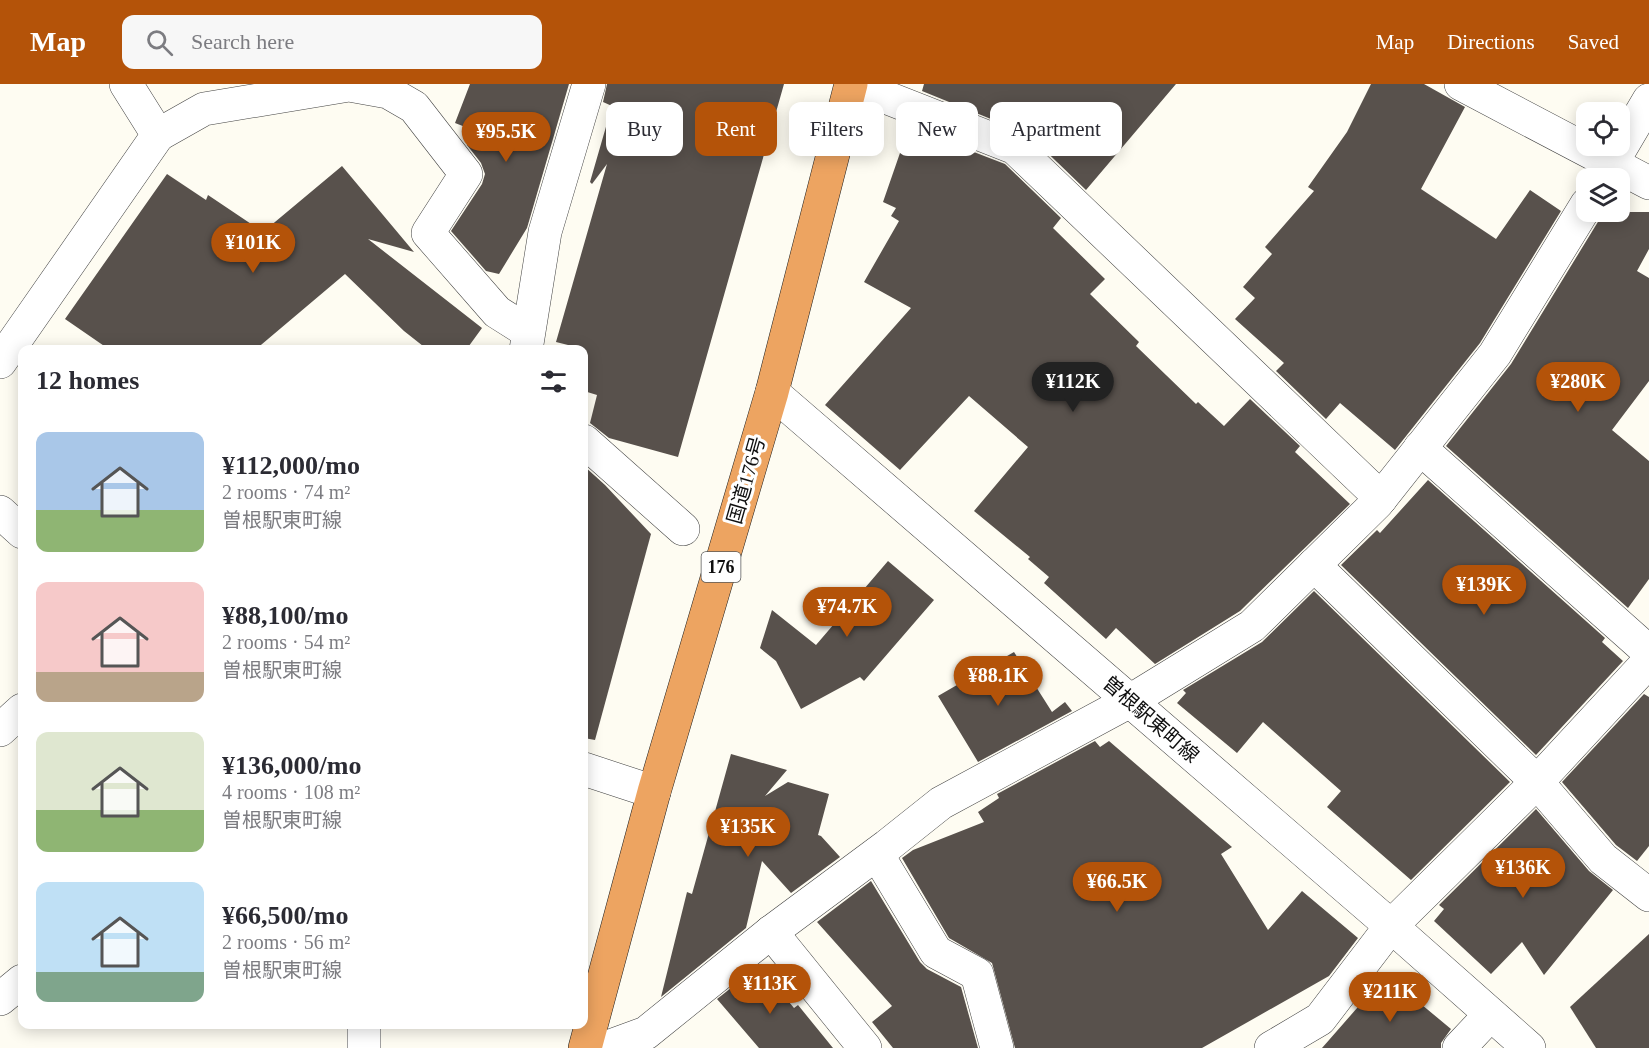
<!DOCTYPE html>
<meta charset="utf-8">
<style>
:root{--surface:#fff;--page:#f7f7f7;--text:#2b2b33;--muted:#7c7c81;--accent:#b45309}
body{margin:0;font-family:"Times New Roman","Noto Sans JP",serif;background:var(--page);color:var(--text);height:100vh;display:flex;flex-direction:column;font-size:22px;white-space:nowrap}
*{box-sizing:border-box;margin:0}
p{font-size:20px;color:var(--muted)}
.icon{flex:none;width:33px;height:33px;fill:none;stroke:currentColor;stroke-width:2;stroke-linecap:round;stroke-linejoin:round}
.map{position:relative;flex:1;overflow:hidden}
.drawer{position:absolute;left:18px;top:261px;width:570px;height:684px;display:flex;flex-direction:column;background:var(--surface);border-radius:12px;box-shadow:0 3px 15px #0003}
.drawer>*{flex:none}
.guide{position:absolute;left:606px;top:18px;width:570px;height:54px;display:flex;gap:12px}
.tools{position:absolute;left:1576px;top:18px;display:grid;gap:12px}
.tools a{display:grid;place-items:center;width:54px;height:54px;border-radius:12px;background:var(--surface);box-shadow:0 3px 15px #0003;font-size:30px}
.price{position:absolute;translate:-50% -51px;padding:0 14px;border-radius:21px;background:var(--accent);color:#fff;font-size:20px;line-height:39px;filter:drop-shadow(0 2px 3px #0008)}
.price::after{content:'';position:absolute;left:50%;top:36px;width:18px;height:14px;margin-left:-9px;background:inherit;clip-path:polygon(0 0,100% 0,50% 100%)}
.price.selected{background:#222;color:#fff}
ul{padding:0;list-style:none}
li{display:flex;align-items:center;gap:18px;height:150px;padding:0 18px}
li span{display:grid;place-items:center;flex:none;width:168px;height:120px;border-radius:12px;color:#555}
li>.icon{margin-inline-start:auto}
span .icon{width:72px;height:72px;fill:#fffc;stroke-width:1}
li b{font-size:26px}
h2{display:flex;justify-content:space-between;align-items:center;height:72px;padding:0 18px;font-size:26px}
.chip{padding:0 21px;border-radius:12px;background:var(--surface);box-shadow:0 3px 15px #0003;font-size:21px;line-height:54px}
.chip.selected{background:var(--accent);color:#fff}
header{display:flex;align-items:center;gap:36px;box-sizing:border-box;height:84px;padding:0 30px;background:var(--accent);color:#fff}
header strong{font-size:28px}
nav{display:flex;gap:33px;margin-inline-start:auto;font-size:21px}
.search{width:420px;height:54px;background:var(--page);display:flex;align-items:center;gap:15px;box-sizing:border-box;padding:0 21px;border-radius:12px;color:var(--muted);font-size:22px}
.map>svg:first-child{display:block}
.building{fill:#58514c}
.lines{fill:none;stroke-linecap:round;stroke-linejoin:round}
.minor-casing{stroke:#424242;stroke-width:34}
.highway-casing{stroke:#202020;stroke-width:34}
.minor{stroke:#fff;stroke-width:33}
.highway{stroke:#eda461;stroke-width:33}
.labels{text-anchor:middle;stroke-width:6;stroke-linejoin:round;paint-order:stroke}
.shield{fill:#fff;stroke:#575757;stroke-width:1.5}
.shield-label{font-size:18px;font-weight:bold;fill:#0f0f0f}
.street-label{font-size:20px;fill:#0f0f0f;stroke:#fff}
</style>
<header>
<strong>Map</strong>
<div class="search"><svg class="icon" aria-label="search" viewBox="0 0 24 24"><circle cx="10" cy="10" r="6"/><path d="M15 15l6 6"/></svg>Search here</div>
<nav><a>Map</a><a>Directions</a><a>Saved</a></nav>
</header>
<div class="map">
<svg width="1649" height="964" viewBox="0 0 1649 964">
<rect width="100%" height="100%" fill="#fefcf2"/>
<g class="building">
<polygon points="470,0 569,0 527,144 499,190 486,187 451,147 482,100 485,90 481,79 467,61 473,46 455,39"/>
<polygon points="607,0 784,0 678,373 609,354 590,339 597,311 584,307 584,265 556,258 607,80 592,100 590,98 612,22 603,18"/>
<polygon points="924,0 1176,0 1086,106 1028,50 922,7"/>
<polygon points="1371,0 1424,0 1465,23 1421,105 1496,155 1530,106 1561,127 1480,259 1395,366 1340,319 1326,335 1276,287 1284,279 1235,235 1255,214 1243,203 1272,170 1265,163 1314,107 1308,103 1347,48"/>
<polygon points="909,43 1005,80 1061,134 1053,144 1105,195 1090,210 1139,258 1136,262 1196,320 1198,318 1224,342 1250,315 1300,362 1295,368 1350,420 1240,527 1155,580 1116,544 1106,555 1044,499 1049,493 1028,475 1030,473 974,427 1028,363 969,312 900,386 825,321 911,224 864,198 899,137 891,132 896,124 883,118"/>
<polygon points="342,82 414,168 368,155 482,244 466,266 428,266 404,247 345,190 255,266 110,266 65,235 167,90 206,116 208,111 263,148"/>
<polygon points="1604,128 1649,128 1649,165 1637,187 1649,194 1649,297 1612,346 1649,377 1649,495 1628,524 1446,362 1511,280"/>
<polygon points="584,382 605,401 651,450 595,656 584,654"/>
<polygon points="1428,396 1605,554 1602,558 1623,577 1536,671 1341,481 1377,446 1380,449"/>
<polygon points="888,477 934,516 864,597 860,593 801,625 776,577 760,564 772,526 816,561"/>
<polygon points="1314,507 1510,698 1411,796 1327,723 1341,707 1263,638 1237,669 1177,619 1186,609 1183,606 1262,558"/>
<polygon points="1014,568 1052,628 1065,618 1072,627 978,678 938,612"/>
<polygon points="1644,610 1649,613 1649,762 1637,777 1616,761 1562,698"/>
<polygon points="1095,657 1100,663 1109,657 1232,763 1221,770 1268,846 1302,807 1358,854 1329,892 1202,964 1015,964 992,879 949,854 902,774 913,766 984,738 978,728 999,714 997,710"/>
<polygon points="731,670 787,686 765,712 788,698 829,710 818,751 821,752 840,773 791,809 762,777 746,844 661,913 687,808 692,810"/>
<polygon points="1536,725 1589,787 1613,806 1544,891 1522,858 1491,890 1434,837 1444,825 1439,821"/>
<polygon points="871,797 920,878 927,885 961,903 978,964 893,964 872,938 892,922 817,838"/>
<polygon points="1649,850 1649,964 1596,964 1570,923"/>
<polygon points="759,882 794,924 798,921 833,964 759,964 717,915"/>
<polygon points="1386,891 1451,945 1441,959 1441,964 1322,964"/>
</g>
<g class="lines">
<g class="minor-casing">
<g id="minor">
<polyline points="852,0 1015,64 1381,414"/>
<polyline points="1461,0 1649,99"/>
<polyline points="158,51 204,25 349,1 388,8 414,23 466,90 428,149 497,228 527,247"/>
<polyline points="1603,94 1649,16"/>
<polyline points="526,266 545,148 589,0"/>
<polyline points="0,278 158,51 126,0"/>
<polyline points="772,308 1391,842 1529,964"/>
<polyline points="584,357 683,445"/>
<polyline points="1420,364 1649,568"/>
<polyline points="0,428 22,448"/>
<polyline points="1314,481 1537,698 1603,775 1649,811"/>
<polyline points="0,646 22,626"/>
<polyline points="584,685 654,708"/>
<polyline points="877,770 936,868 977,890 997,964"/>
<polyline points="771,848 865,964"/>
<polyline points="0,915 22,897"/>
<polyline points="364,964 364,940"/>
<polyline points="605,964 646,949 771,848 887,762 941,719 1130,617 1252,542 1377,419 1495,270 1587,120"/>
<polyline points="1271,964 1320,935 1391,842 1537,698 1649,577"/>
<polyline points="1459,964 1490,931"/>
</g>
</g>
<g class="highway-casing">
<polyline id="highway" points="585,964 654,708 772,308 851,0"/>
</g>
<use href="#minor" class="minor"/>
<use href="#highway" class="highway"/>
</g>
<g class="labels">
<rect class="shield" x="701.5" y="468" width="39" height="30" rx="4.5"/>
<g class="shield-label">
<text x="721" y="489">176</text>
</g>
<g class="street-label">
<text transform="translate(746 396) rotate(-74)" y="7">国道176号</text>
<text transform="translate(1151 635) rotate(41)" y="7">曽根駅東町線</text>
</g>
</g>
</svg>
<div class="tools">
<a><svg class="icon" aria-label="locate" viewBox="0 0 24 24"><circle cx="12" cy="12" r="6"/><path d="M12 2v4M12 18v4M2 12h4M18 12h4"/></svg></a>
<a><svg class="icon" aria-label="layers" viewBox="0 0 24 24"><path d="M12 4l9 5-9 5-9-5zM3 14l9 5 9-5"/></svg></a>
</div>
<b class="price" style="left:506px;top:79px">¥95.5K</b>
<b class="price" style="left:253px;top:190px">¥101K</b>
<b class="price selected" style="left:1073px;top:329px">¥112K</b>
<b class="price" style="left:1578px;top:329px">¥280K</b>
<b class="price" style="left:1484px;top:532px">¥139K</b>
<b class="price" style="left:847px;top:554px">¥74.7K</b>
<b class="price" style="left:998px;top:623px">¥88.1K</b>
<b class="price" style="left:748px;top:774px">¥135K</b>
<b class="price" style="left:1523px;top:815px">¥136K</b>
<b class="price" style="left:1117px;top:829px">¥66.5K</b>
<b class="price" style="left:770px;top:931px">¥113K</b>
<b class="price" style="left:1390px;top:939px">¥211K</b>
<div class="guide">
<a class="chip">Buy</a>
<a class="chip selected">Rent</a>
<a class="chip">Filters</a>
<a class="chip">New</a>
<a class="chip">Apartment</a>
</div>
<section class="drawer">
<h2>12 homes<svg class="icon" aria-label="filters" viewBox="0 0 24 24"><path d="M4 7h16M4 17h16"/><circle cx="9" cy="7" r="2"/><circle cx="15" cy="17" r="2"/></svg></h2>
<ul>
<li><span style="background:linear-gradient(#a9c7e8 65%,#8fb573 0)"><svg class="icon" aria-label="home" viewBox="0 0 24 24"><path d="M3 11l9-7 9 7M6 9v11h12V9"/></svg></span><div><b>¥112,000/mo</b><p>2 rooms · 74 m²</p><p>曽根駅東町線</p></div></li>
<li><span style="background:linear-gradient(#f6c9c9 75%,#b9a48a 0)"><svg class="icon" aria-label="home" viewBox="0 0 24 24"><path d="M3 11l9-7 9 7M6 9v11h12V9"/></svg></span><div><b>¥88,100/mo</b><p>2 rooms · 54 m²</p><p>曽根駅東町線</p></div></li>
<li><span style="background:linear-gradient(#dfe7d0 65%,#8fb573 0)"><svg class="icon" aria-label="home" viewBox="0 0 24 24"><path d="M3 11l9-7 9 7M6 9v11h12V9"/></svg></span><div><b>¥136,000/mo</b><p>4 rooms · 108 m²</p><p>曽根駅東町線</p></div></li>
<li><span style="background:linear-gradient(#bfe0f5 75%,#7fa58c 0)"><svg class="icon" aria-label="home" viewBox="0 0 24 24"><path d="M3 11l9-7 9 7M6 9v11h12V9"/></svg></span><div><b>¥66,500/mo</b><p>2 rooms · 56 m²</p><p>曽根駅東町線</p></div></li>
</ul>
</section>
</div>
